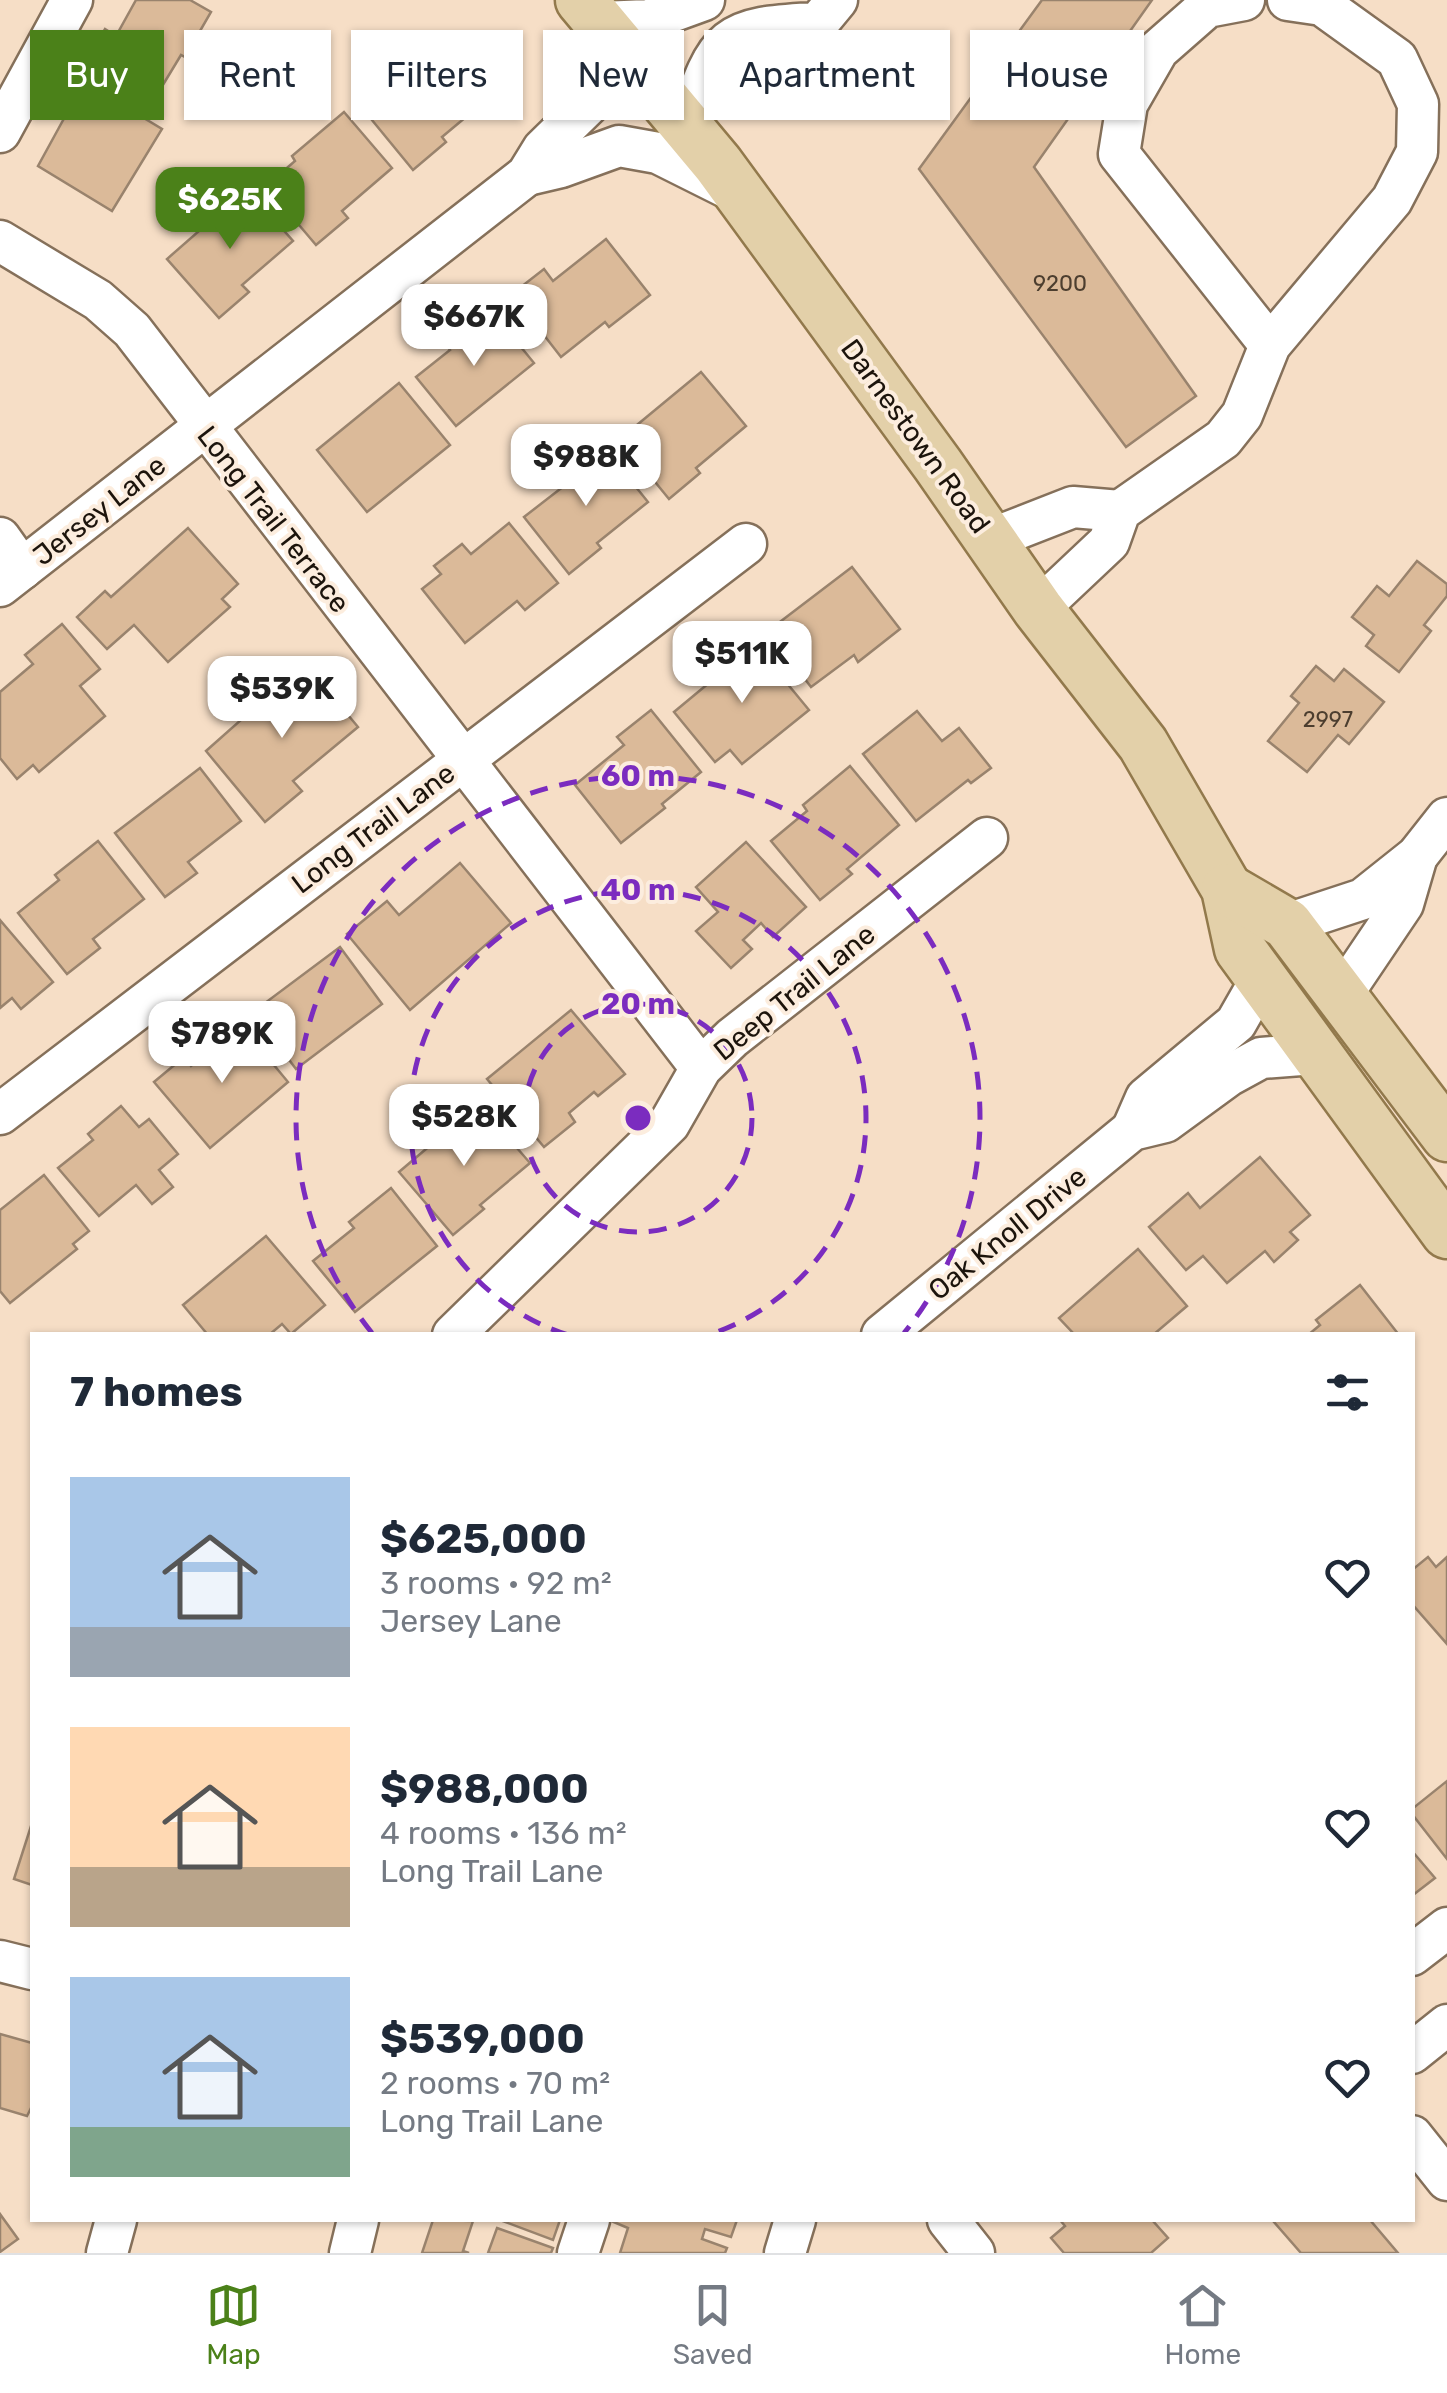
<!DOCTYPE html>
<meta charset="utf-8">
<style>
:root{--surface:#fff;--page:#f2f2f3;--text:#1f2937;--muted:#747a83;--line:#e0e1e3;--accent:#4b8119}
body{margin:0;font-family:Rubik,sans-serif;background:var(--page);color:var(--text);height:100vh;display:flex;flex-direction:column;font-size:38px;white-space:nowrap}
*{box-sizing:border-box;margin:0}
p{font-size:32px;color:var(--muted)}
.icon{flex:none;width:55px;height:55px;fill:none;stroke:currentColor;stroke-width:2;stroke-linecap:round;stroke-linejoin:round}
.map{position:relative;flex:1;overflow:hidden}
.panel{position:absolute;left:30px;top:1332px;width:1385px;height:890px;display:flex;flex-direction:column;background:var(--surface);border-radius:0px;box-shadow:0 2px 8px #0004}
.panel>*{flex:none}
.hud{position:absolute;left:30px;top:30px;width:1388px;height:90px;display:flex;gap:20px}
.price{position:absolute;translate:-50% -85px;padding:0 22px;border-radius:20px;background:#fff;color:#222;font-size:32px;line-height:65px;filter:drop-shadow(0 2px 5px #0008)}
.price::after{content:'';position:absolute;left:50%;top:60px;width:30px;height:22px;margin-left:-15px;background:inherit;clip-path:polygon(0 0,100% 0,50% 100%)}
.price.current{background:var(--accent);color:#fff}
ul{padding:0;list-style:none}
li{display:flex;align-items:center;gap:30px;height:250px;padding:0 40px}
li span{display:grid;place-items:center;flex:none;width:280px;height:200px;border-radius:0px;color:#555}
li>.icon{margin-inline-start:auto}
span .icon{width:120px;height:120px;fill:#fffc;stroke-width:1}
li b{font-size:42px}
h2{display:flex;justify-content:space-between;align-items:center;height:120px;padding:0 40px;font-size:42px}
.tag{padding:0 35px;border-radius:0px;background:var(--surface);box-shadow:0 2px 8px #0004;font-size:35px;line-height:90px}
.tag.current{background:var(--accent);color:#fff}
.menu{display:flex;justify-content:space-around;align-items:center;height:140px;border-top:2px solid var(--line);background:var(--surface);font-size:28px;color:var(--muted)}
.menu a{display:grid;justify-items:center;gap:5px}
.menu .current{color:var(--accent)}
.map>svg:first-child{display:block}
.building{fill:#dbba99;stroke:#99836d;stroke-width:2.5}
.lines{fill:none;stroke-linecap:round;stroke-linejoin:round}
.minor-casing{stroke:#85705a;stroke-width:45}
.major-casing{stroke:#92794c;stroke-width:55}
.minor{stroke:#fff;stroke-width:40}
.major{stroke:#e3d0a9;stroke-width:50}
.ring{fill:none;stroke:#7b2cbf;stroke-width:5;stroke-dasharray:18 12}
.labels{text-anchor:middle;stroke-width:8;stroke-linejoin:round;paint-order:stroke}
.number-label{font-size:22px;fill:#4c3e2f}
.street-label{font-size:28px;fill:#1c140c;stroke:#fcedde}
.centre{fill:#7b2cbf;stroke:#fcedde;stroke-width:5}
.ring-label{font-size:30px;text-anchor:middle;font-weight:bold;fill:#7b2cbf;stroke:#fcedde;stroke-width:8;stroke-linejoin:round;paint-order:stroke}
</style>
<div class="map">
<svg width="1447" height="2253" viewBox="0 0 1447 2253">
<rect width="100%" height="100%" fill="#f6dec6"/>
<g class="building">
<polygon points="136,0 190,0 211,12 185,57 181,55 152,103 85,63 105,29 116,36"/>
<polygon points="1042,0 1152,0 1034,167 1196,396 1126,447 919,169"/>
<polygon points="442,38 491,96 442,137 446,142 413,170 367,114 385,100 378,93"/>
<polygon points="84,82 162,129 112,211 38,166"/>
<polygon points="344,112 392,168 342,211 348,218 316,245 266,186 295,161 292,156"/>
<polygon points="247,189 293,241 242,285 249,292 219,318 167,259"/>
<polygon points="606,239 650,295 609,327 605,322 561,357 512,294 544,269 553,281"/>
<polygon points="480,315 498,337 507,330 534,363 456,426 416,377 450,350 445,343"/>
<polygon points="701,372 746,426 696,468 700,473 669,499 620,439"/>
<polygon points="399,383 450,445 367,512 317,450"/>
<polygon points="602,445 648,502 597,543 601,548 569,574 524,517 564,486 559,479"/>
<polygon points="509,523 558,583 525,610 517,601 465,643 422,589 441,574 434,566 462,544 471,554"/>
<polygon points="188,528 238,584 222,599 230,607 168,662 134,625 107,649 77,617 105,591 111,597"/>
<polygon points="1417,561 1447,584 1447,596 1424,625 1431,631 1399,672 1366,646 1374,635 1352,617 1377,586 1389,596"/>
<polygon points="852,567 900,629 858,662 854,655 811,687 768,631"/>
<polygon points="62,624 100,669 80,686 105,716 39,772 33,765 17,779 0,758 0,692 33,664 25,655"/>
<polygon points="748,636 809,710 742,764 730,750 715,762 674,712 727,668 720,659"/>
<polygon points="305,663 358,727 293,781 302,791 265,822 206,751"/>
<polygon points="1316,666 1334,681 1344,669 1384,702 1349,744 1338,735 1307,772 1268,741 1299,703 1291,696"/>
<polygon points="651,710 701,772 662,804 665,808 621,843 575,785 624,745 617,737"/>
<polygon points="917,711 942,741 959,728 991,768 971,783 968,780 916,821 863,754"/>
<polygon points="850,766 899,825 847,869 852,874 820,900 771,841 807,811 803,805"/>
<polygon points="200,768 241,821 188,862 197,873 165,897 115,833"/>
<polygon points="98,841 144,899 93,939 100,948 67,974 18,913 59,880 55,875"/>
<polygon points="746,842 806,907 773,937 761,923 743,940 752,949 731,968 696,931 718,912 696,887"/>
<polygon points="460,863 511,923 410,1010 347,934 387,901 399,915"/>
<polygon points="0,920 53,982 21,1009 12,998 0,1008"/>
<polygon points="340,947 382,1004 296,1069 253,1012"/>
<polygon points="571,1010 625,1074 598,1096 594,1092 569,1113 575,1122 544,1147 487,1079"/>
<polygon points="240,1024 288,1082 210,1148 154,1082 184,1057 191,1066"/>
<polygon points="479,1104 530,1163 480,1205 484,1209 453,1235 399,1172"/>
<polygon points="121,1106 139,1127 149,1119 178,1154 159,1170 173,1187 152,1204 136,1185 99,1216 58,1168 93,1140 88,1134"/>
<polygon points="1260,1157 1310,1215 1290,1232 1298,1240 1274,1262 1265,1251 1227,1283 1203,1256 1186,1270 1149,1227 1188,1193 1200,1208"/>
<polygon points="44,1175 89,1231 73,1244 77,1249 10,1303 0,1291 0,1210"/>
<polygon points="391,1188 437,1246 355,1312 313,1261 354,1228 349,1222"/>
<polygon points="266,1236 325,1305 291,1334 282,1324 269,1335 208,1335 183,1305"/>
<polygon points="1138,1249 1187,1306 1153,1335 1075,1335 1059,1318"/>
<polygon points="1360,1285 1399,1335 1308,1335 1320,1325 1316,1320"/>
<polygon points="1428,1557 1436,1567 1447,1557 1447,1644 1412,1604 1412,1570"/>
<polygon points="1447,1781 1447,1859 1412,1814 1412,1809"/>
<polygon points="32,1823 32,1885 14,1879"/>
<polygon points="1412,1851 1435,1878 1413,1895 1412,1895"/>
<polygon points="0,2034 32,2043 32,2106 27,2116 0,2108"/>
<polygon points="0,2214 18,2239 0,2252"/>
<polygon points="433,2220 473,2221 463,2251 469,2253 422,2253"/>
<polygon points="500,2220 560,2220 553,2240"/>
<polygon points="609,2220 737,2220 731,2237 705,2229 702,2239 727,2248 725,2253 620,2253 628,2228"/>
<polygon points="1060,2220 1152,2220 1168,2238 1151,2253 1064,2253 1051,2238 1065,2226"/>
<polygon points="1276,2220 1370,2220 1398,2253 1301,2253 1274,2222"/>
<polygon points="497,2228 553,2248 551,2253 488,2253"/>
</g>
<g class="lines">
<g class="minor-casing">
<g id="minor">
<polyline points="1244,0 1207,7 1158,50 1127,104 1119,154 1270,345"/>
<polyline points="601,22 649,20 704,0"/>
<path d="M688,124c30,-89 35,-97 130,-101l19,-23"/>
<polyline points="0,132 72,0"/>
<polyline points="527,175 561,167 619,146 658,153 738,193"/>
<polyline points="0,241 98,300 132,330 701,1068"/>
<polyline points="0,538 22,569"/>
<polyline points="991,539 1073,507 1120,511"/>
<polyline points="0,586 527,175 543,149 634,60"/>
<polyline points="1038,609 1109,542 1120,511 1223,439 1242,415 1270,345 1392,200 1417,152 1418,104 1397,59 1322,5 1288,0"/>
<polyline points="1287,924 1363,899 1417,856 1447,818"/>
<polyline points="1341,996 1403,904 1417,856"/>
<polyline points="0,1114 746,544"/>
<polyline points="1132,1130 1146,1098 1236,1023 1260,981"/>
<polyline points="453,1335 669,1124 701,1068 732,1038 987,838"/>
<polyline points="882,1335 1132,1130 1165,1122 1228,1076 1261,1058 1314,1054"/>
<polyline points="1412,1955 1447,1928"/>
<polyline points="0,1961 32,1969"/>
<polyline points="1412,2053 1447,2025"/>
<polyline points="1412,2136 1447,2180"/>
<polyline points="948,2220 974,2253"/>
<polyline points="107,2253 116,2220"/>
<polyline points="350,2253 358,2220"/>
<polyline points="578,2253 589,2220"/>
<polyline points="785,2253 795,2220"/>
</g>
</g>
<g class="major-casing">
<g id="major">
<polyline points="581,0 718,164 938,465 1038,609 1143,744 1227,889 1240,949 1447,1233"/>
<polyline points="1227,889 1287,924 1447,1136"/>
</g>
</g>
<use href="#minor" class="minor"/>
<use href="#major" class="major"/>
</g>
<g class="ring">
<circle cx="638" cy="1118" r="114"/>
<path d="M568 1335A228 228 0 1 1 708 1335"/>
<path d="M372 1333A342 342 0 1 1 904 1333"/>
</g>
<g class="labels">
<g class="number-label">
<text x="1060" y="291">9200</text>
<text x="1328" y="727">2997</text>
</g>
<g class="street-label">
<text transform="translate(916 436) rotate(54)" y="10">Darnestown Road</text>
<text transform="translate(99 510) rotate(-38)" y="10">Jersey Lane</text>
<text transform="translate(274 519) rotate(52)" y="10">Long Trail Terrace</text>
<text transform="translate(373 828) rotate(-37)" y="10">Long Trail Lane</text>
<text transform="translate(794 992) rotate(-39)" y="10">Deep Trail Lane</text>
<text transform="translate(1007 1233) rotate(-39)" y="10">Oak Knoll Drive</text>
</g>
</g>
<circle cx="638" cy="1118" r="15" class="centre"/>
<g class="ring-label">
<text x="638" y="786">60 m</text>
<text x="638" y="900">40 m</text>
<text x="638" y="1014">20 m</text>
</g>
</svg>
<b class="price current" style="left:230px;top:252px">$625K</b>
<b class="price" style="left:474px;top:369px">$667K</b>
<b class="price" style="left:586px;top:509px">$988K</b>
<b class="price" style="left:742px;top:706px">$511K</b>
<b class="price" style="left:282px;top:741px">$539K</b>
<b class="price" style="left:222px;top:1086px">$789K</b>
<b class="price" style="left:464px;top:1169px">$528K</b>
<div class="hud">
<a class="tag current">Buy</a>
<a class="tag">Rent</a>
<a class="tag">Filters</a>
<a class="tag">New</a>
<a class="tag">Apartment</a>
<a class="tag">House</a>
</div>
<section class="panel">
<h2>7 homes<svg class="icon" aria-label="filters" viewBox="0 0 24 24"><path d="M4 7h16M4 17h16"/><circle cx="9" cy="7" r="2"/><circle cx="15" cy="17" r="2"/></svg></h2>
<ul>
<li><span style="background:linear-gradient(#a9c7e8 75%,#9aa5b1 0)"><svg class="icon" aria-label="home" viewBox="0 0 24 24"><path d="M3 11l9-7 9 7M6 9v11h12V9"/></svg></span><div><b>$625,000</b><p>3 rooms · 92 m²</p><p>Jersey Lane</p></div><svg class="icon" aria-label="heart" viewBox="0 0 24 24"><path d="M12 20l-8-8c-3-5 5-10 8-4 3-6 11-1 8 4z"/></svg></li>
<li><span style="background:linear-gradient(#ffd9b3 70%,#b9a48a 0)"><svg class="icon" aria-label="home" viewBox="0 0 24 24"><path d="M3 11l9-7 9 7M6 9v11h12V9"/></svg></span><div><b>$988,000</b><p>4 rooms · 136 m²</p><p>Long Trail Lane</p></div><svg class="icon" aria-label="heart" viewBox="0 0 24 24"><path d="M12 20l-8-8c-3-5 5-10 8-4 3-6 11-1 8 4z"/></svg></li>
<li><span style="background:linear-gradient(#a9c7e8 75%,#7fa58c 0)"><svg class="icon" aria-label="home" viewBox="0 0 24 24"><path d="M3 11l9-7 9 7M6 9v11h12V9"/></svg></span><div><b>$539,000</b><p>2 rooms · 70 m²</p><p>Long Trail Lane</p></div><svg class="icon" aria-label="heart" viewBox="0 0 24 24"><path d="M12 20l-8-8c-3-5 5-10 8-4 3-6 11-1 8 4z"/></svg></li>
</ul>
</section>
</div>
<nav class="menu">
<a class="current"><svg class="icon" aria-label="map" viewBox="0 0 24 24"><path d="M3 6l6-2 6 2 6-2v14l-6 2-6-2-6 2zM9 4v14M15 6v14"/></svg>Map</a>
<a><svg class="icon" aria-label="saved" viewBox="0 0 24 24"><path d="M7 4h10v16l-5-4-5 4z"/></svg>Saved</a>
<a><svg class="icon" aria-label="home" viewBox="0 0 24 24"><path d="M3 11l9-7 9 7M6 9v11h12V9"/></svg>Home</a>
</nav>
